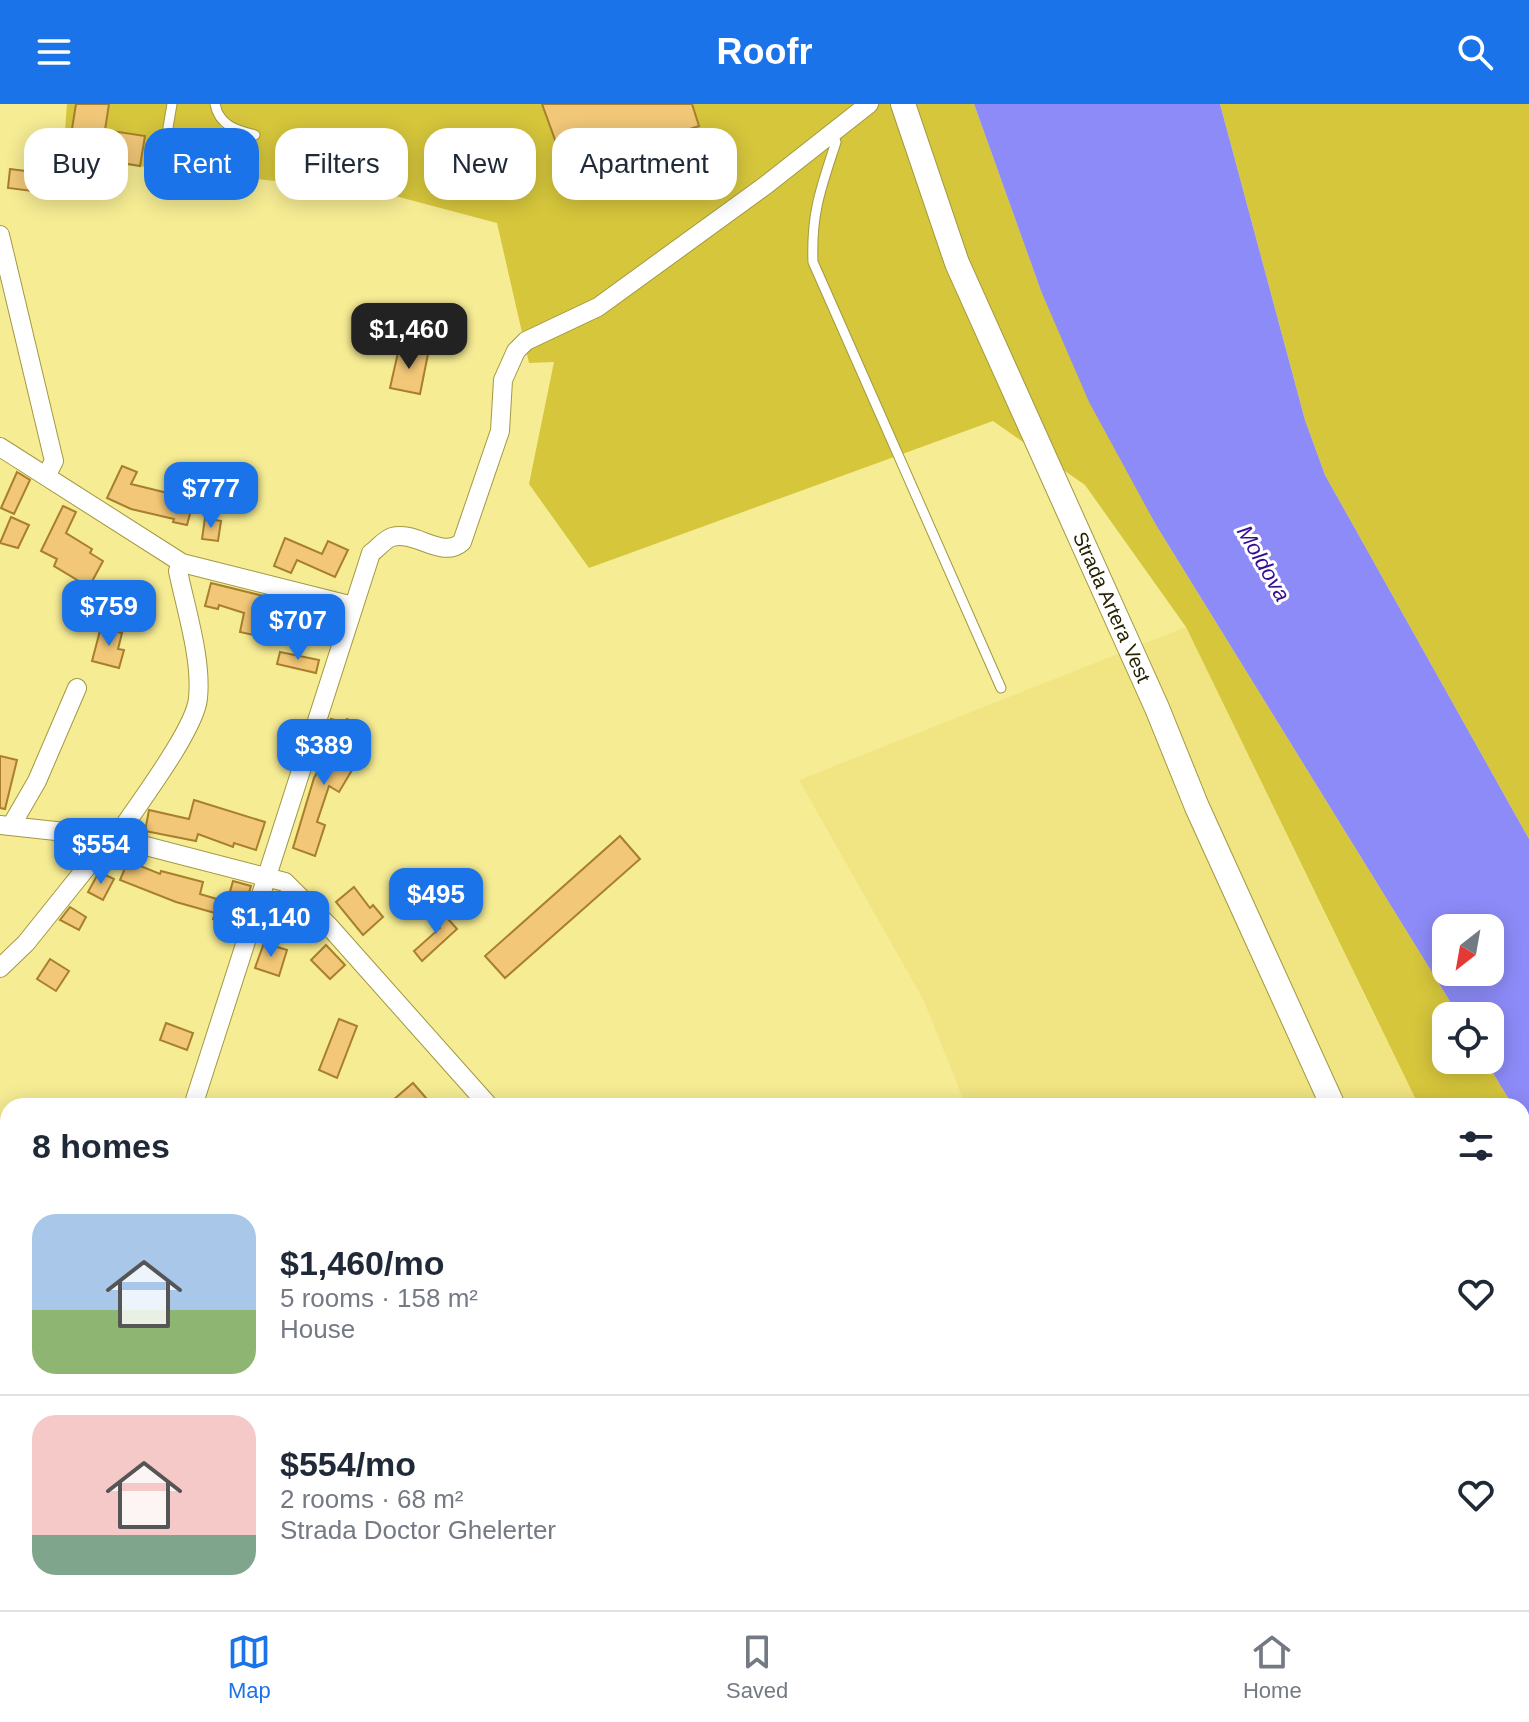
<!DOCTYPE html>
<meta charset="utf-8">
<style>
:root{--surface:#fff;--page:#f2f2f3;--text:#1f2937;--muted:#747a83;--line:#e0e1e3;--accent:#1a73e8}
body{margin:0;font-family:Arial,sans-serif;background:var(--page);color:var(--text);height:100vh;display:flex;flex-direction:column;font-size:30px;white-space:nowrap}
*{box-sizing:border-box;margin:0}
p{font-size:26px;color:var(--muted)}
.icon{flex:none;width:44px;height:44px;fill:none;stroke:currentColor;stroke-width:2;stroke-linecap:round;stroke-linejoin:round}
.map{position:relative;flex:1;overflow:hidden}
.details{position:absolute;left:0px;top:994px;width:1530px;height:512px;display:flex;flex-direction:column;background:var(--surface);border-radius:24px 24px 0 0;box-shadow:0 4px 20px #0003}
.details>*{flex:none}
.guide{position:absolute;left:24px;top:24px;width:800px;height:72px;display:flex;gap:16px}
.needle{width:52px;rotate:211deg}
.controls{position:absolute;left:1432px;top:810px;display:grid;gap:16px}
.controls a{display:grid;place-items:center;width:72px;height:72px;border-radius:16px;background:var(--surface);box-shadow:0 4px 20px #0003;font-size:40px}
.price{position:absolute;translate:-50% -68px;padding:0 18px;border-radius:16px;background:var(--accent);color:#fff;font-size:26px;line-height:52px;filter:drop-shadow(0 2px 4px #0008)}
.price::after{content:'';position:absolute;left:50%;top:48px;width:24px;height:18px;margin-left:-12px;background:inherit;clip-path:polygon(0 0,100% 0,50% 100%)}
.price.selected{background:#222;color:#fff}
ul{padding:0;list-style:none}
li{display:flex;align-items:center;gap:24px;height:200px;padding:0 32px}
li+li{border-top:2px solid var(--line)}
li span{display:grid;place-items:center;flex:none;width:224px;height:160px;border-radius:24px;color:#555}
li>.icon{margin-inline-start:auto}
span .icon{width:96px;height:96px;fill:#fffc;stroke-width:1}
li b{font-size:34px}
h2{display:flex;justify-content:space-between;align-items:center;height:96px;padding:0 32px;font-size:34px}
.chip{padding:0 28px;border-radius:24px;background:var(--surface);box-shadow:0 4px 20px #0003;font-size:28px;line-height:72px}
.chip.selected{background:var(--accent);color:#fff}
header{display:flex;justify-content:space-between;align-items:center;height:104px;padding:0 32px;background:var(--accent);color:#fff;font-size:36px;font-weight:700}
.tab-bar{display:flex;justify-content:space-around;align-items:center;height:112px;border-top:2px solid var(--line);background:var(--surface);font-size:22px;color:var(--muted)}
.tab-bar a{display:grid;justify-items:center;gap:4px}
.tab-bar .selected{color:var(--accent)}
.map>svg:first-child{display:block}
.built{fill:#f0e483}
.green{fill:#d6c63c}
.water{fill:#8d8bf8;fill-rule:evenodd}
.building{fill:#f2c878;stroke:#a77f2d;stroke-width:2}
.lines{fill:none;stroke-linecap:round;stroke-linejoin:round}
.lane-casing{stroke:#a39841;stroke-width:11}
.street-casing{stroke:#a39841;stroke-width:20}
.secondary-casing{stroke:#a39841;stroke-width:26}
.lane{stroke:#fff;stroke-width:9}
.street{stroke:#fff;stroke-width:18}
.secondary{stroke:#fff;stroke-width:24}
.labels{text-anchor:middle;stroke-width:6;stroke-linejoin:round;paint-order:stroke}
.street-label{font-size:20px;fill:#272200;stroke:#fff}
.water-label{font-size:22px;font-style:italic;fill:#330d92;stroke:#fff}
</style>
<header><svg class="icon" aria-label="menu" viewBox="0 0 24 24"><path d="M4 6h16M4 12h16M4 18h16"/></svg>Roofr<svg class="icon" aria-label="search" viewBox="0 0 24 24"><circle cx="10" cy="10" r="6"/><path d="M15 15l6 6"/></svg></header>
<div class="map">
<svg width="1529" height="1506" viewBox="0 0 1529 1506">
<rect width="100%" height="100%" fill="#f6ec94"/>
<g class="built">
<polygon points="1186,523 1365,893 1419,1002 966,1002 924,897 799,676"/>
<polygon points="1522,1210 1529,1224 1529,1506 1147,1506 1146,1498 1522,1498"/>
</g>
<g class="green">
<polygon points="67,0 974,0 1041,187 1156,421 1459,912 1446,912 1446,956 1485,956 1513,1002 1419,1002 1186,523 1085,381 993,317 589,464 529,380 554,258 529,259 497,119 384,89 63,54"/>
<polygon points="1220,0 1529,0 1529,735 1325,371 1305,316"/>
<polygon points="1522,1018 1529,1030 1529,1224 1522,1210"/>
</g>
<path class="water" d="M974,0h246l85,316 20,55 204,364v295l-7,-12v-16h-9l-28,-46h5v-44h-31l-303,-491 -67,-123 -48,-111zM1446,824h44v44h-44z"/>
<g class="building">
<polygon points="76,0 109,0 105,26 145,32 140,62 68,50"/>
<polygon points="542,0 692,0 699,22 665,33 668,43 579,74 572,60 565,63"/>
<polygon points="10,65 34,68 32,87 8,84"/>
<polygon points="399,244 428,250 420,290 390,284"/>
<polygon points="122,362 137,368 131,380 180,392 181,388 195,391 187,421 173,418 174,415 131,405 107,394"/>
<polygon points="17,368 30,376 14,410 1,404"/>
<polygon points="63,402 76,408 66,429 92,445 90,449 103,457 89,483 54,462 57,455 41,447"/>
<polygon points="11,413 29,421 18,444 0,439"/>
<polygon points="205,414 221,417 218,437 202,435"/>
<polygon points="285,434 322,450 328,437 348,446 335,473 297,456 291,469 274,462"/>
<polygon points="211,479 284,497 282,516 272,515 268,534 240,528 244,509 219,501 218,505 205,502"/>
<polygon points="101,523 122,529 118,545 124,546 119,564 92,557"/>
<polygon points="280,548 319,556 316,569 277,560"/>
<polygon points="331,615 345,619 347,615 352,617 341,653 355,661 339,688 329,682 317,718 325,721 315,752 293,744 314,674 333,640 325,638"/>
<polygon points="0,652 17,656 5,705 0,704"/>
<polygon points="194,696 265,718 256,746 234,739 233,743 198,730 196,737 145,727 149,706 189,715"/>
<polygon points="620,732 640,755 505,874 485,852"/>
<polygon points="128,757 160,770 161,767 203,778 200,790 227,798 233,777 251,782 238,822 213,815 215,809 176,798 120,776"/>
<polygon points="99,768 114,775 103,796 88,788"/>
<polygon points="354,783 370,804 373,801 383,813 363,831 336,798"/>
<polygon points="70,803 86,813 79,826 60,816"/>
<polygon points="441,807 457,825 422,857 414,847 440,824 432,815"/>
<polygon points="264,839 287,846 279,872 255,864"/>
<polygon points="326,841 345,861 330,875 311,856"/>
<polygon points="50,855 69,867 56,887 37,875"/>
<polygon points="339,915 357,922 337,974 319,966"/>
<polygon points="166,919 193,929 187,946 160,936"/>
<polygon points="413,979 433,1002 386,1002"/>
</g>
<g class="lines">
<g class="lane-casing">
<g id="lane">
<path d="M215,0c4,21 20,26 40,31"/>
<path d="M833,30l3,8c-15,46 -25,71 -23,120l188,426"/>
<polyline points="163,53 172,0"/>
<polyline points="1380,1498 1391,1506"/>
</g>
</g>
<g class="street-casing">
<g id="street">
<polyline points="0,131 54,357 46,372"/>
<polyline points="0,343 182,459 353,502"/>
<polyline points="0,721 111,733 285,778 328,821 489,1002"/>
<polyline points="11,722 37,677 77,584"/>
<path d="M0,864l26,-25 85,-106 13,-11c18,-27 72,-99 74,-128 4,-39 -12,-88 -20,-127l4,-8"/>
<path d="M193,1002l178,-553c6,-4 14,-14 21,-16 24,-7 50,23 70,5l38,-111 3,-51 13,-29 10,-10 72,-34 168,-122 103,-81"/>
<polyline points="0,1254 8,1252"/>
<polyline points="0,1464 8,1458"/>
<polyline points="151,1498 161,1506"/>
<polyline points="589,1498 599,1506"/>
<polyline points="859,1498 861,1506"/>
<polyline points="267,1506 274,1498"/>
</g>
</g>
<g class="secondary-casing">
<g id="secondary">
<polyline points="903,0 957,159 1157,604 1197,703 1333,1002"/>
<polyline points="1329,1506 1330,1498"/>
</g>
</g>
<use href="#lane" class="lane"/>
<use href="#street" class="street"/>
<use href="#secondary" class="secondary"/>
</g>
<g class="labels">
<g class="street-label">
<text transform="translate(1112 503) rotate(66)" y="7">Strada Artera Vest</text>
</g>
<g class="water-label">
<text transform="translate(1264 459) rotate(60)" y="8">Moldova</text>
</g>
</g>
</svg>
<div class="controls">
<a><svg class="needle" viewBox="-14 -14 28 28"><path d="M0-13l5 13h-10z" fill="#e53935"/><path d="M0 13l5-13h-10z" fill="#747a83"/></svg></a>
<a><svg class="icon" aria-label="locate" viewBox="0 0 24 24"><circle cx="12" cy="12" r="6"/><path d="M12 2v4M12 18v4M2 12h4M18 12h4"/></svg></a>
</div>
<b class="price selected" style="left:409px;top:267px">$1,460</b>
<b class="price" style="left:211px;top:426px">$777</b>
<b class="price" style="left:109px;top:544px">$759</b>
<b class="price" style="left:298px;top:558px">$707</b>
<b class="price" style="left:324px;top:683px">$389</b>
<b class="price" style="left:101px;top:782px">$554</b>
<b class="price" style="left:436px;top:832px">$495</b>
<b class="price" style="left:271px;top:855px">$1,140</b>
<div class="guide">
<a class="chip">Buy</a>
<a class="chip selected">Rent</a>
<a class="chip">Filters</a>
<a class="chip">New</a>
<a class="chip">Apartment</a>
</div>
<section class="details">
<h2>8 homes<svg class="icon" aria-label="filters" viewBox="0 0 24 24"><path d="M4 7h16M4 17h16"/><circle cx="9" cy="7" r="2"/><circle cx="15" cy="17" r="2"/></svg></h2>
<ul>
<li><span style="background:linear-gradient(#a9c7e8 60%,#8fb573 0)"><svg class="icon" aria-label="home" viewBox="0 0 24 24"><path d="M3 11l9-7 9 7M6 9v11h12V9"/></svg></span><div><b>$1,460/mo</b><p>5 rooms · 158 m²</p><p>House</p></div><svg class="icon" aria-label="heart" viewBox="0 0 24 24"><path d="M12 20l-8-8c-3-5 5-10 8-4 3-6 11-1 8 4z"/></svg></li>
<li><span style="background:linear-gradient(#f6c9c9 75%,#7fa58c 0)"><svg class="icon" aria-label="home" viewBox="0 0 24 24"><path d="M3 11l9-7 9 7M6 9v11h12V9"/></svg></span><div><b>$554/mo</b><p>2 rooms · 68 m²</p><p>Strada Doctor Ghelerter</p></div><svg class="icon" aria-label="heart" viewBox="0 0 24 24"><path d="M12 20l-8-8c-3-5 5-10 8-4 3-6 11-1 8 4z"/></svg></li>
</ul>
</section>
</div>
<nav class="tab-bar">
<a class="selected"><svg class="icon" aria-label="map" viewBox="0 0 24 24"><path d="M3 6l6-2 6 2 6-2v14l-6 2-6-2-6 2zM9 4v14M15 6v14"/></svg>Map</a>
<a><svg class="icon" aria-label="saved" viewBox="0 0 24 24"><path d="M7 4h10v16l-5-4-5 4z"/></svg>Saved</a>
<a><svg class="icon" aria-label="home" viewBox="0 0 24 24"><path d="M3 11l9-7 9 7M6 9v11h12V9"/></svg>Home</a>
</nav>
